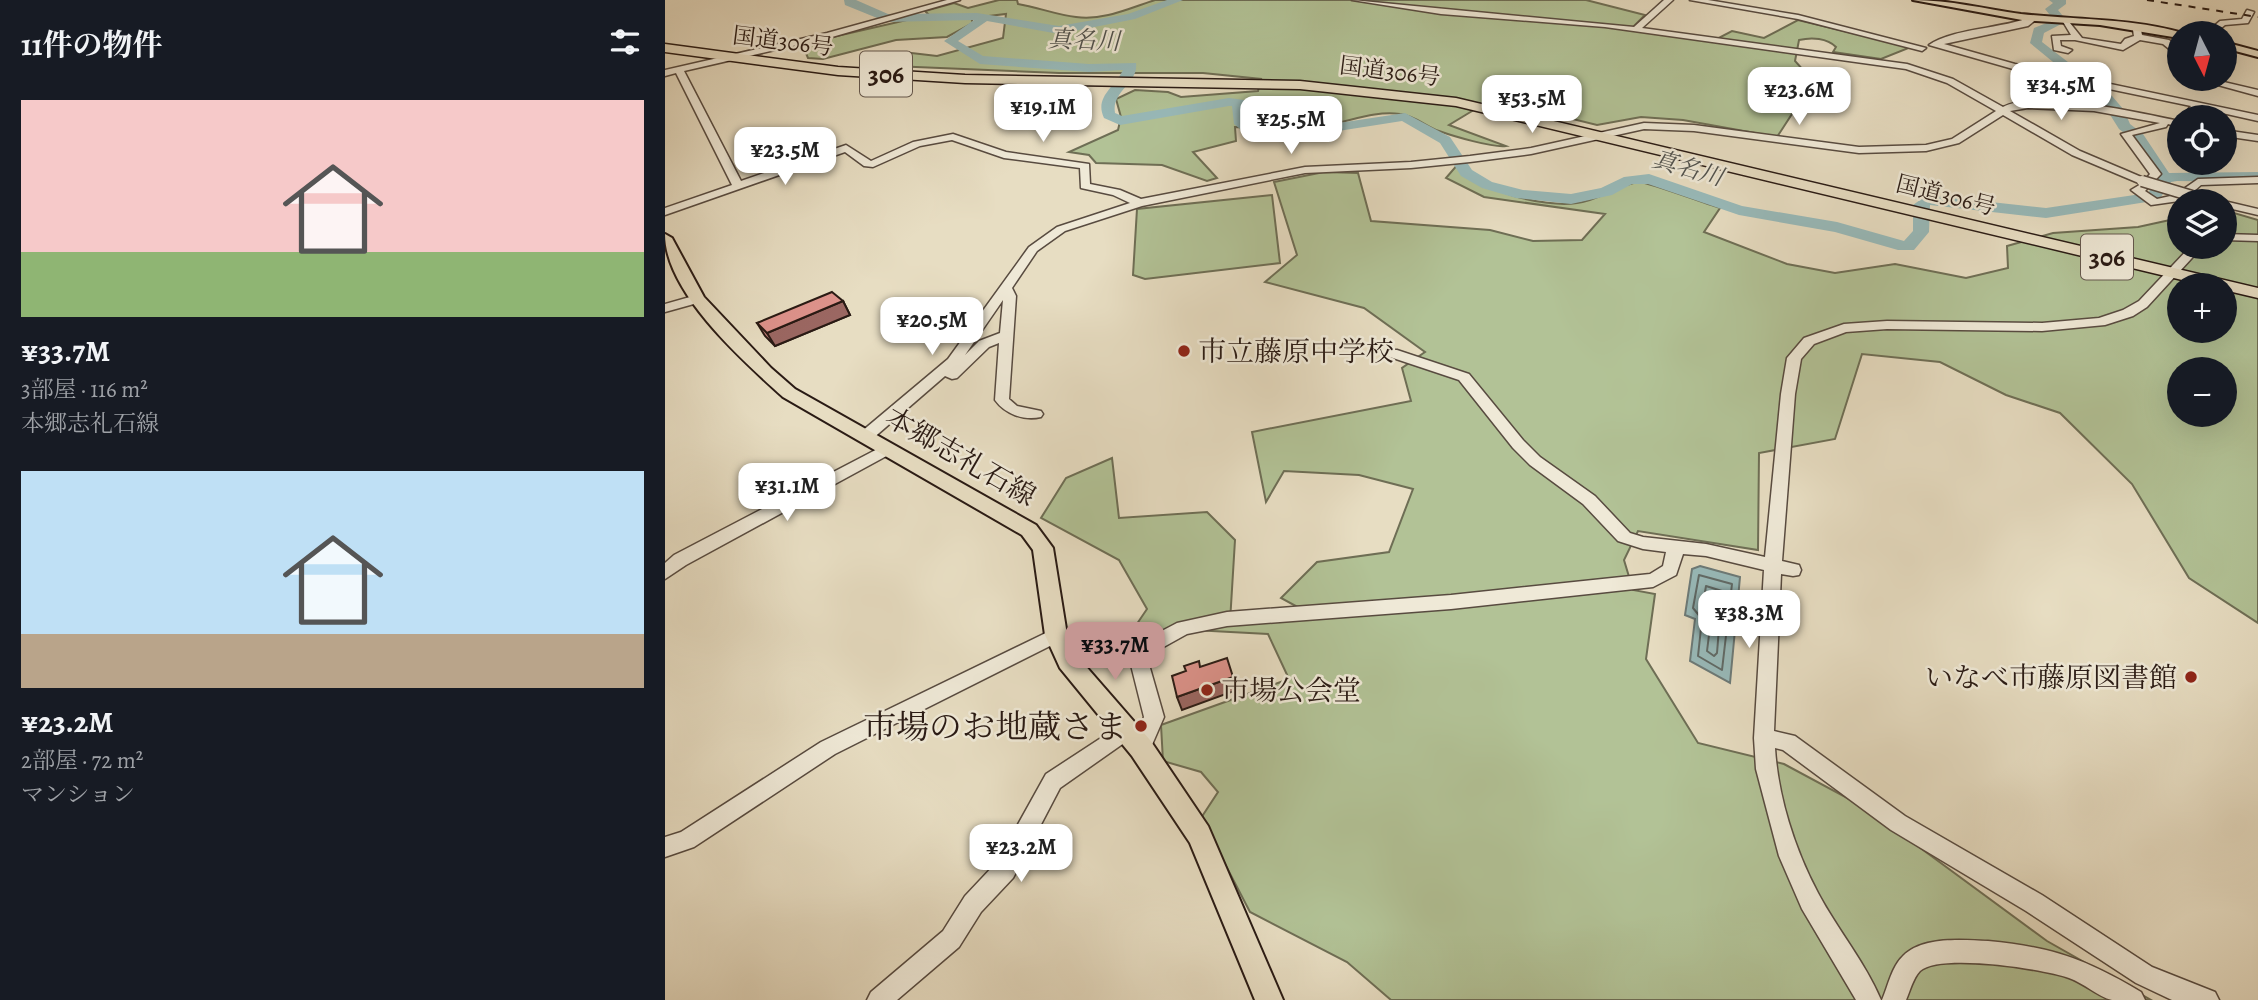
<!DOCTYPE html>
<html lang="ja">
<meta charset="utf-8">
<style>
:root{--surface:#171b24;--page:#242831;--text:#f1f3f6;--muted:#9ea1a6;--accent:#c59692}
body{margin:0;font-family:Alegreya,"Noto Serif JP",serif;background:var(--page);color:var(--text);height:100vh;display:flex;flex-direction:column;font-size:26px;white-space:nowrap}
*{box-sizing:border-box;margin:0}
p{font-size:23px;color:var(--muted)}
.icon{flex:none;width:38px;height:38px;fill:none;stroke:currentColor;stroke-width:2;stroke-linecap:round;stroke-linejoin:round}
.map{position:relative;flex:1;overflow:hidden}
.details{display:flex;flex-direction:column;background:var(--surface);width:665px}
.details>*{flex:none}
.needle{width:46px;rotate:174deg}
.buttons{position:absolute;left:1502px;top:21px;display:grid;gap:14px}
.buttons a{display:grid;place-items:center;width:70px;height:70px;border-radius:50%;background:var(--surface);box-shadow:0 7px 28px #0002;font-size:35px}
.price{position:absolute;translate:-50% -60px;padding:0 16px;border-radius:14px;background:#fff;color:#222;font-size:23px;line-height:46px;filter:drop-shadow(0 2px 4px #0008)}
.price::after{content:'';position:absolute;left:50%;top:42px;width:21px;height:16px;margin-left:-10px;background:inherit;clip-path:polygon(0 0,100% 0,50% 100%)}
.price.on{background:var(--accent);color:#111}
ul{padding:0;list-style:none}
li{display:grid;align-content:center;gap:14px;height:371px;padding:0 21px}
li span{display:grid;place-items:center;height:217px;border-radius:0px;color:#555}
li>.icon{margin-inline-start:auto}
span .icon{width:126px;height:126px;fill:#fffc;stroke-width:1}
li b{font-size:30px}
h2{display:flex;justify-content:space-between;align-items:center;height:84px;padding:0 21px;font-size:30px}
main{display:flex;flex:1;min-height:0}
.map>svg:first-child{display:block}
.green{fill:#b2c296;stroke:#6e6e55;stroke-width:2;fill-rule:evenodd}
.water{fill:#98baba;stroke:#6c7a78;stroke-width:2}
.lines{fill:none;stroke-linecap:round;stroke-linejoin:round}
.shore{stroke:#606a67;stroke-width:2}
.river{fill:#98baba;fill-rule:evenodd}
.minor-casing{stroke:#584b40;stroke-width:3}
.major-casing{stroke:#291a14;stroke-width:4}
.highway-casing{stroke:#291a14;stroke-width:3}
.minor{fill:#efe9d7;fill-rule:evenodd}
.major{fill:#e7ddc2;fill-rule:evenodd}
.highway{fill:#e7ddc2;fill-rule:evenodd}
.rail{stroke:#291a14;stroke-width:2;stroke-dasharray:7 7;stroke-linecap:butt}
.minor-bridge-casing{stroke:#584b40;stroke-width:13;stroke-linecap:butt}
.minor-bridge{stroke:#efe9d7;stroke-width:10}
.wall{fill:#bf7e78;stroke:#291a14;stroke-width:2}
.shaded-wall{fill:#9b6762;stroke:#291a14;stroke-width:2}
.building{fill:#de938c;stroke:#291a14;stroke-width:2}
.poi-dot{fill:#8f2418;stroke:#efe9d7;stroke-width:2.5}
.labels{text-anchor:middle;stroke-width:5;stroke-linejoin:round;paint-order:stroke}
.far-street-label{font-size:23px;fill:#291a14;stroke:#efe9d7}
.far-water-label{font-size:24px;font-style:italic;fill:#50524e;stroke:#efe9d7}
.shield{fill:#efe9d7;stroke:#64584e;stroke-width:2}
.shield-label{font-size:26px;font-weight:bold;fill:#291a14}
.poi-label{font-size:28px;fill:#291a14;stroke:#efe9d7;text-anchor:start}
.street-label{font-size:28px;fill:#291a14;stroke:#efe9d7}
.near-poi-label{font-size:33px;fill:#291a14;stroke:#efe9d7;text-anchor:end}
</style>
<main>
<section class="details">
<h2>11件の物件<svg class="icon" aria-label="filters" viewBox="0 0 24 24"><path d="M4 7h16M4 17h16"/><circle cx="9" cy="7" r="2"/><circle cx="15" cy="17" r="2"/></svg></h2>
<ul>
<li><span style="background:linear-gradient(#f6c9c9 70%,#8fb573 0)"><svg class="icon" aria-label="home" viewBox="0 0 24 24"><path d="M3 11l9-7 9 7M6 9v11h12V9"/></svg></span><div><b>¥33.7M</b><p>3部屋 · 116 m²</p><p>本郷志礼石線</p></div></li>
<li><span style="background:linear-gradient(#bfe0f5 75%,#b9a48a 0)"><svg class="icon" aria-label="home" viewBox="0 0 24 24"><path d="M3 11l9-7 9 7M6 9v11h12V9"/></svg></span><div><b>¥23.2M</b><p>2部屋 · 72 m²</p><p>マンション</p></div></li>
</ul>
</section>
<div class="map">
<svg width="1593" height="1000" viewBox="0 0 1593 1000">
<rect width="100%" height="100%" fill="#e7ddc2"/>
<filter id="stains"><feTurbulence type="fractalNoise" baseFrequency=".00286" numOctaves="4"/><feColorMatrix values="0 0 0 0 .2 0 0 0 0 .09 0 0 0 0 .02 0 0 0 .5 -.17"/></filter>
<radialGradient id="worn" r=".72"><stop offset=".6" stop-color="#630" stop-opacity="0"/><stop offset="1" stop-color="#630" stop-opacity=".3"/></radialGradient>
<g class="green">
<path d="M334,0h18l1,4c19,3 39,11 58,13 27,4 54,-9 79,-17h431l59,15 -15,15 83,11 19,-10 32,7 34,-18 113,27 -30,12 -48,-7 3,-5c-9,-9 -24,-10 -37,-7l-4,21 26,29 -29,24 -15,23 -94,-17 -42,-3 -44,8 -105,-26 -43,26 57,21c-13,2 -53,-10 -67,-15 -14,-5 -23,-15 -39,-17 -27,-4 -53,9 -79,12 -28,3 -58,1 -86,1l1,14 -43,11 24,26 -10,3 -45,-16 -66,-2 -7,-8 -20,-3 49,-22 3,-13 -5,-18 19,-9 33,2 13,5 77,-6 3,-12 -58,-6h-144l-167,-7 -10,-8 21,-6 34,4 66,-18 3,-24 -35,4 2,5 -26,14 -51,3 -73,19 -15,-1 -6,-14 127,-29 -4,-4 29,-8 14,5z"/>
<path d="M793,164c20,27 86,44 119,39 21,-2 41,-18 61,-21 8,-1 68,22 82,26l-16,24 83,32 48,9 60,-9 71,14 42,-10 -1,-22 46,-13 85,-6 41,-9v29h45v-37l34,10v403l-69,-45 -57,-94 -72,-71 -54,-18 -66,-33 -78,-8 -27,85 -76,14 -1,97 -120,-19 -14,29 9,30 22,4 -9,65 52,84 86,21 82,44 181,133 104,59h-760l-44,-38 -97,-50 -49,-94 17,-26 -17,-20 -38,-11 -2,-36 128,-46 -21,-45 -94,-5 -46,8 19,-28 -28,-49 -78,-42 25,-40 46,-20 7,60 88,-6 28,28 -5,82 86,-5 -35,-19 36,-36 72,-10 24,-63 -54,-14 -75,-4 -18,31 -14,-70 159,-31 -9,-33 23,-16 -61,-44 -99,-26 32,-27 -23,-73 50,-10 34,1 13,48 119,9 43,11 49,-1 23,-26 -121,-17 -38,-19zM1514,285h45v46h-45zM1514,369h45v46h-45z"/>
<polygon points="607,195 615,263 480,279 468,275 472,209"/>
</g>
<polygon class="water" points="1035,566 1075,577 1065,683 1025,661 1030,619 1020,615 1027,569"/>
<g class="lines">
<g class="shore">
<polygon points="1034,575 1067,584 1057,670 1033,656 1037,619 1028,608"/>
<polygon points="1041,586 1057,591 1052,653 1049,656 1042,651 1046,619 1038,604"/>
</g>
<path class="river" d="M179,0h12l32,14 89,-1 82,13 69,-12 39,-14h16l-48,19 -76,15 -72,-13 -29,20 25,15 106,8 47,-1c3,20 -25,28 -21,50l7,3 107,-18 15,2 2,20 12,7 74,-3 73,-11 45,24 22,33 20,12 31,8 48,4 30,-6 23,-11 25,-3 93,32 95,16 67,19 9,-10v-26l14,-10 119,13 102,-15 9,-14 -24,-39 -14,-11 -17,-27 -72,-59 4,-15 20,-8 -9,-11 8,-6 -4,-3h17v4l-8,6 9,11 -23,12 -2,9 70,54 12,14 6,14 13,10 26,39 89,-1v10l-81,-1 -6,1 -12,18 -113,18 -116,-13 -1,27 -15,18h-16l-63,-18 -96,-17 -91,-31h-16l-20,11 -41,9 -55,-6 -34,-10 -21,-12 -21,-33 -38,-22 -70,11 -74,3 -13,-2 -11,-9 -2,-18h-3l-109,19 -16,-7c-10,-21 11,-31 19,-48l-34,2 -109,-8 -36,-23 30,-21 -87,2 -42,-17z"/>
<g class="minor-casing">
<g id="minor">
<path d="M282,0h13l-128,37 -148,34 57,110 105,-36 25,16 42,-19 40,-8 53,18 83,12 1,20 30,6 21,9 164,-32 106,-5 59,-6 61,-8 113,-25 50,2 165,22 67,-2 26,-6 44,-28 -49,-28 -41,-14 -301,-42 -164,-13 -89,-14 282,27 30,-27h9l-31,28 265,36 46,15 50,28c35,-18 137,6 176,14v6l-11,-3 -2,3 -34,8 29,39 -16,17 12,8 18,-4 23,-16 60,-2v6l-57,2 -9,8 26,6 1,2h-18l-14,-4 -8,4 -28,4 -20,-15 10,-6 -69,-29 -69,-40 -44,28 -33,8 -67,2 -165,-22 -50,-2 -113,25 -61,8 -59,6 -106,5 -163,33 -77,25 -28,20 -25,37 4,8 -7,103 8,7 24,5 2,3 -2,3c-17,4 -36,-3 -46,-17l4,-57 -10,4 -32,31 -5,1 -7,-3 -74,64h-10l-2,-4 2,-4 87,-73 81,-112 28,-20 73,-24 -17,-8 -32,-7 -1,-20 -76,-10 -52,-18 -32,6 -47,21 -9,-1 -19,-14 -180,63v-7l67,-23 -56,-112 -11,3v-6l162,-37zM1363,108l66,3 66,12 -39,11 29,40 -4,5 -66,-28 -70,-40zM338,300l-3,33 -21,8 -14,14z"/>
<polygon points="1025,0 1043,0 1133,15 1261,48 1257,51 1133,19"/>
<polygon points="1582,10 1589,12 1583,23 1560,25 1550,33 1541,33 1555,21 1577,19"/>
<path d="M1369,16l4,2 -10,8 -84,18 71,20 243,51v6l-58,-13 -8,9h-10l9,-11 -178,-37 -84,-24c24,-17 74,-16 105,-29z"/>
<polygon points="1401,18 1417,38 1456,44 1460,39 1469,36 1468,30 1472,28 1476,30 1477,35 1504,40 1514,48 1514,66 1506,59 1508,52 1498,44 1475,40 1458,50 1410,40 1395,40 1396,46 1407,50 1403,53 1389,50 1387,36 1406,35 1397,20"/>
<polygon points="1531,79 1546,79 1593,90 1593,96"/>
<polygon points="1559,130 1593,135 1593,141 1559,136"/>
<polygon points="1557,201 1559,201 1593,209 1593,215 1559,207 1559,201"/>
<polygon points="1559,234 1593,235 1593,241 1559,240"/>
<path d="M1525,247h12l-55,60 -14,9 -28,9 -63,6 -155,-2 -41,3 -32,12 -13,15 -6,35 -13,167 17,4 2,5 -2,5 -6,1 -12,-2 -7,157 21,5 110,80 137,79 110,72 63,25 4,8h-47l-36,-17 -110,-72 -135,-81 -108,-80 -8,-2c3,49 20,102 43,145 19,36 47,69 63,107h-25l-54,-91 -23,-53 -23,-87 -2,-31 10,-168 -58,-14 -23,-2 -7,21 -23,12 -202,22 -224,17 -40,8 -36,20 -3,7 16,56 -16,37 -7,3 -7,-3 -3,-6 13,-31 -14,-56 7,-17 40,-21 50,-11 224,-17 199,-21 13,-8 3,-14 -23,-3 -25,-8 -35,-37 -53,-39 -17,-17 -54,-68 -72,-24v-6h10l72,24 54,66 17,17 55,39 35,37 13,4 63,7 59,13 16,-163 6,-36 17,-20 40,-14 43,-3 155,2 57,-5 24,-8 16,-9z"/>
<polygon points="32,295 36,296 36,302 0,312 0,304"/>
<polygon points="222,444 229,449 227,453 21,565 0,579 0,563 9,555"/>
<polygon points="391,628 397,630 400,635 397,640 170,754 29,847 0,857 0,837 16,832 156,742"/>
<polygon points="462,721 469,724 472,730 469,736 395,788 348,878 316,912 294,947 232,1000 202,1000 206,992 278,931 300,896 332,862 381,774"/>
<path d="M1323,941c64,6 98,18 153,51l4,8c-10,0 -23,0 -33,0 -14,-3 -28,-17 -43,-22 -25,-9 -129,-25 -149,-7 -7,7 -10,20 -14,29h-24c6,-14 10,-34 21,-44 20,-20 59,-16 85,-15z"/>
</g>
</g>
<g class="major-casing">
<g id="major">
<path d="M1248,0c37,0 72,9 108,14 54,6 110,4 162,19h-4v5l-79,-13 -78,-5z"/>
<polygon points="1559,42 1593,51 1593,57 1559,48"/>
<path d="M0,234l7,4 32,59 67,71 24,21 241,136 17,23 14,87 9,20 74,85 58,86 75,174h-28l-65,-157 -58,-87 -72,-88 -15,-33 -12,-85 -11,-15 -239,-138c-41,-37 -118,-105 -118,-163z"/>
</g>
</g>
<g class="highway-casing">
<polygon id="highway" points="0,44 173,67 300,75 635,81 791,98 1593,288 1593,298 1559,290 1559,285 1538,285 791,106 635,89 300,83 173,75 0,52"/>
</g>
<use href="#minor" class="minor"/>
<use href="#major" class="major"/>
<use href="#highway" class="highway"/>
<polyline class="rail" points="1482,0 1593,17"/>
<g class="minor-bridge-casing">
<polyline id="minor-bridge" points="1477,181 1527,196"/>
</g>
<use href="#minor-bridge" class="minor-bridge"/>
</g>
<polygon class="wall" points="178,301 185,315 110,346 100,336 92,323"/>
<g class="shaded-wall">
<polygon points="178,301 185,315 110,346 102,333"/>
<polygon points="568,677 572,690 517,710 512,697"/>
</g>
<g class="building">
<polygon points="167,292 178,301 102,333 92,323"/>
<polygon points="562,658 568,677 512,697 507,676 521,671 519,666 534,661 535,667"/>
</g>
<g class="poi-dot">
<circle cx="519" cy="351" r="7"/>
<circle cx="1526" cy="677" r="7"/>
<circle cx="542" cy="690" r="7"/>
<circle cx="476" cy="726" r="7"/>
</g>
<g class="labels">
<g class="far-street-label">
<text transform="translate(118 41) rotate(7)" y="8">国道306号</text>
<text transform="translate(725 71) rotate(7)" y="8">国道306号</text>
<text transform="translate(1281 195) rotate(14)" y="8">国道306号</text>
</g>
<g class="far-water-label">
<text transform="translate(419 40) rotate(2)" y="8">真名川</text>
<text transform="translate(1023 168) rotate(16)" y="8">真名川</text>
</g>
<g class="shield">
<rect x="195" y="51.5" width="52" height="45" rx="5"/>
<rect x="1416" y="234.5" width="52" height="45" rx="5"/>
</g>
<g class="shield-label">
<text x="221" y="83">306</text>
<text x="1442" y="266">306</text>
</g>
<g class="poi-label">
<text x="533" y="361">市立藤原中学校</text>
<text x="1512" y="687" text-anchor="end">いなべ市藤原図書館</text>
<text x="556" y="700">市場公会堂</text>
</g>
<g class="street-label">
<text transform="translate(296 456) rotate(30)" y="10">本郷志礼石線</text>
</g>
<g class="near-poi-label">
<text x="462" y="738">市場のお地蔵さま</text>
</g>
</g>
<rect width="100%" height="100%" filter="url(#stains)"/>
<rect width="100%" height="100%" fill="url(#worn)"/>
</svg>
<div class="buttons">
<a><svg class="needle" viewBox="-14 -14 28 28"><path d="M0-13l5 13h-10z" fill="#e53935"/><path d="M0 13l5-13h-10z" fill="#9ea1a6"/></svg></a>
<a><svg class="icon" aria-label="locate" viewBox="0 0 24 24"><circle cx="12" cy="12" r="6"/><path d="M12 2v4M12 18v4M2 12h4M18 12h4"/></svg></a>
<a><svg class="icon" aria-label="layers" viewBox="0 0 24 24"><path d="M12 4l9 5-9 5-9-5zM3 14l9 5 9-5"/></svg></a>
<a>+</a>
<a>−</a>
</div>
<b class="price" style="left:1396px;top:122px">¥34.5M</b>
<b class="price" style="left:1134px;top:127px">¥23.6M</b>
<b class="price" style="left:867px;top:135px">¥53.5M</b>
<b class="price" style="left:378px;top:144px">¥19.1M</b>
<b class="price" style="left:626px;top:156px">¥25.5M</b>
<b class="price" style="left:120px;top:187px">¥23.5M</b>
<b class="price" style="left:267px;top:357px">¥20.5M</b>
<b class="price" style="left:122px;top:523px">¥31.1M</b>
<b class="price" style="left:1084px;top:650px">¥38.3M</b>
<b class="price on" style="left:450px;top:682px">¥33.7M</b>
<b class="price" style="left:356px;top:884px">¥23.2M</b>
</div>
</main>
